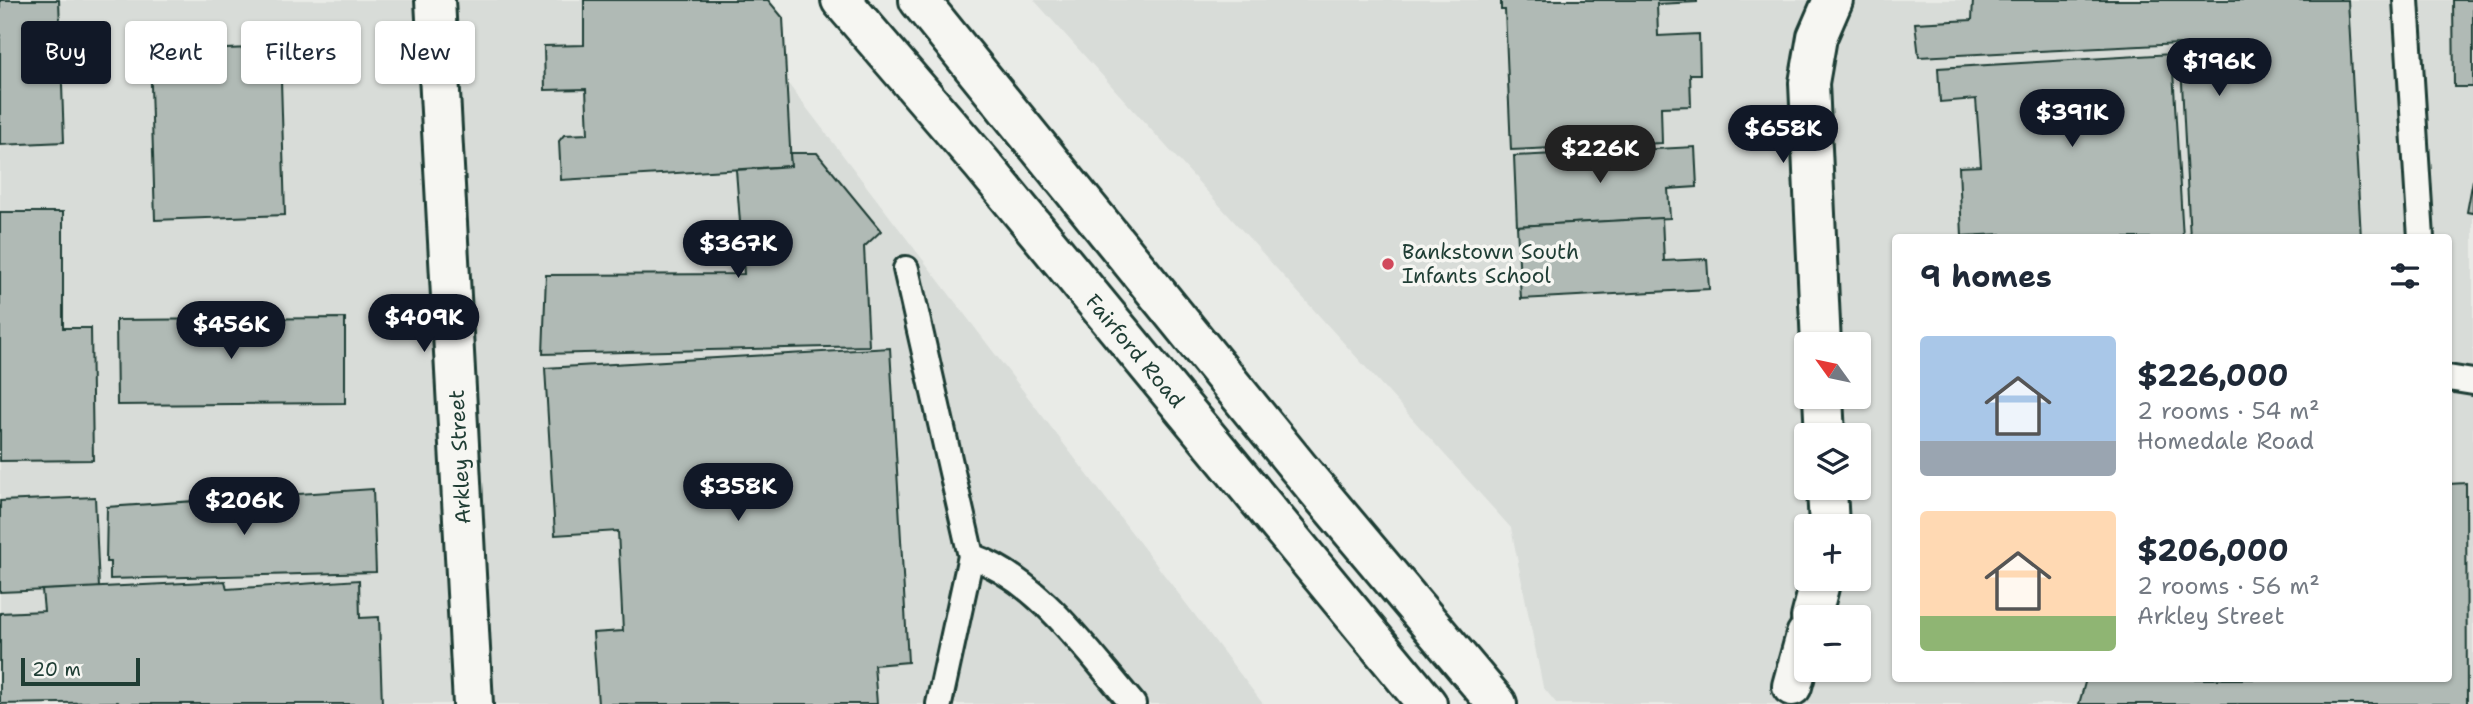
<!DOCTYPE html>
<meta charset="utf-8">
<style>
:root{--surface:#fff;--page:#f2f2f3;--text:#1f2937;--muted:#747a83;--accent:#111827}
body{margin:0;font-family:"Shantell Sans",sans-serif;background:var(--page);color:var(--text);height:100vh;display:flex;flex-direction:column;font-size:26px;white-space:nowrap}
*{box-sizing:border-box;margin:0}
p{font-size:23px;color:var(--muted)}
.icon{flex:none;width:38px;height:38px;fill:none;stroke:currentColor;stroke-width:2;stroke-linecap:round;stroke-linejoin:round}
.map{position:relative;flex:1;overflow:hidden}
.drawer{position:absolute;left:1892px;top:234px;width:560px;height:448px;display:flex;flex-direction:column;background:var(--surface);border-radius:7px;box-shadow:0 2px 5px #0004}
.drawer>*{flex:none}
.banner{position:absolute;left:21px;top:21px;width:665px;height:63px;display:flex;gap:14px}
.needle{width:46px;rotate:303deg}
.controls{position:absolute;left:1794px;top:332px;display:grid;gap:14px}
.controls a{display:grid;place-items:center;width:77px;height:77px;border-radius:7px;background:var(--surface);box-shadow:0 2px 5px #0004;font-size:35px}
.scale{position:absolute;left:21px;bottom:18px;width:119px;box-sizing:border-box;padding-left:7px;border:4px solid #1f3d34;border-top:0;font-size:19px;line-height:24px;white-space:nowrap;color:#1f3d34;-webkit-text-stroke:5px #f6f6f2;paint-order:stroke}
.price{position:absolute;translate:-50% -60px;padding:0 16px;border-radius:24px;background:var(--accent);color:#fff;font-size:23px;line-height:46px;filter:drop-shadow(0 2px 4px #0008)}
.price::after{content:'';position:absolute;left:50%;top:42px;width:21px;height:16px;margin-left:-10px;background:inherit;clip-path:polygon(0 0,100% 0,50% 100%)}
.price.current{background:#222;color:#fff}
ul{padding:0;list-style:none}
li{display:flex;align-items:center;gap:21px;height:175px;padding:0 28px}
li span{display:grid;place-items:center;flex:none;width:196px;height:140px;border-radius:7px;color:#555}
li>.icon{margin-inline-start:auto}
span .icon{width:84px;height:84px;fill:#fffc;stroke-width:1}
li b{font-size:30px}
h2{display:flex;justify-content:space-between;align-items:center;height:84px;padding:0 28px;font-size:30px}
.pill{padding:0 24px;border-radius:7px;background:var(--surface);box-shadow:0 2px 5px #0004;font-size:24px;line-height:63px}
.pill.current{background:var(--accent);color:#fff}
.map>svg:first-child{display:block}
.built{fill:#d8dcd8;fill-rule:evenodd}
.building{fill:#b0bab5;stroke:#1f3d34;stroke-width:2}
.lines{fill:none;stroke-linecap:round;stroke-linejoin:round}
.service-casing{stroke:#1f3d34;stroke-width:30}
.minor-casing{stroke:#1f3d34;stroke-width:44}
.trunk-casing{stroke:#1f3d34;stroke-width:44}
.service{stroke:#f6f6f2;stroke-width:24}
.minor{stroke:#f6f6f2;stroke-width:38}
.trunk{stroke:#f6f6f2;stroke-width:38}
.poi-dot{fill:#d1495b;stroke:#f6f6f2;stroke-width:2.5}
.labels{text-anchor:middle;stroke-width:7;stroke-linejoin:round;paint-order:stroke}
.poi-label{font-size:21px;fill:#1f3d34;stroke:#f6f6f2;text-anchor:start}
.street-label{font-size:21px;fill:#1f3d34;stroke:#f6f6f2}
</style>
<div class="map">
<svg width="2473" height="704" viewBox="0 0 2473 704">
<rect width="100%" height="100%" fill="#e9ebe7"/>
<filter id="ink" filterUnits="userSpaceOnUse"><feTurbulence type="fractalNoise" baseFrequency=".0143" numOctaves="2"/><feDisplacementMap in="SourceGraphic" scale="14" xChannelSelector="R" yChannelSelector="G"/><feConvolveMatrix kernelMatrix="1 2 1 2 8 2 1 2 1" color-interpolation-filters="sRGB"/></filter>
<g filter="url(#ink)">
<g class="built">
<polygon points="0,0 724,0 1263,704 0,704"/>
<path d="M1034,0h1439v704h-916l-14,-17 -32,-159zM1895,238h553v441h-553zM1806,345h52v52h-52zM1806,436h52v52h-52zM1806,527h52v52h-52zM1806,618h52v52h-52z"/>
</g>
<g class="building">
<polygon points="0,0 59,0 64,142 0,145"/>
<polygon points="584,0 768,0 783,18 791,166 561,180 559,141 564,135 588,134 586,89 545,90 544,46 584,45"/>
<polygon points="1501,0 1697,0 1697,2 1657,4 1658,36 1699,34 1700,74 1690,74 1691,106 1661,107 1662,143 1511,150 1505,10 1501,10"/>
<polygon points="1973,0 2348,0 2361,238 2190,238 2180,44 1919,57 1915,23 1972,20"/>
<polygon points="2453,0 2473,0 2473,87 2454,87"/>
<polygon points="280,47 285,215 155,220 150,52"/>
<polygon points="2172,54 2183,238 2001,238 2001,234 1962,236 1959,167 1981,166 1976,99 1940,102 1938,68"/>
<polygon points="1695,147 1697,187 1668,189 1670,218 1517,226 1514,156"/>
<polygon points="790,153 817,153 881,231 864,247 869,346 543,354 546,275 744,274 736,170 791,166"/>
<polygon points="2473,180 2473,213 2467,212"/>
<polygon points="0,212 63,212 63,328 91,328 93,460 0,461"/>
<polygon points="1662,218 1664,261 1707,259 1709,289 1521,299 1517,226"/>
<polygon points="345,318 345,403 117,405 116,320"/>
<polygon points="890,348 908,662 874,665 877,704 598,704 593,633 623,631 618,531 555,535 545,368"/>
<polygon points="2466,483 2467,704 2079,704 2086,679 2448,679 2448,484"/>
<polygon points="373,489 376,572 110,579 110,562 106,562 107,507"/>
<polygon points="95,497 99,588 0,592 0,501"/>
<polygon points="359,580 360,618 379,617 382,704 119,704 118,702 0,704 0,613 44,611 42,590 225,581 227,589"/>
</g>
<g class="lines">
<g class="service-casing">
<g id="service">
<polyline points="2406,0 2421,238"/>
<polyline points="906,269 971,556 939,704"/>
<polyline points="2448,378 2473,382"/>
<path d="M971,556c68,24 116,95 162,148"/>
</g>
</g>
<g class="minor-casing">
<g id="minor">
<polyline points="435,0 473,704"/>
<polyline points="1821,345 1809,83 1817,37 1833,0"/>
<polyline points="1823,397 1825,436"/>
<polyline points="1827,488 1829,527"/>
<polyline points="1811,618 1821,579"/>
<polyline points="1792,686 1806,635"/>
</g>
</g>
<g class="trunk-casing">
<g id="trunk">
<polyline points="841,0 982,164 1427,704"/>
<polyline points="919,0 1298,467 1497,704"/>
</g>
</g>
<use href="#service" class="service"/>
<use href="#minor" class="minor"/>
<use href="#trunk" class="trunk"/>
</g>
</g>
<circle class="poi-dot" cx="1388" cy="264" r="7"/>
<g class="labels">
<g class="poi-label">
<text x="1402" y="259">Bankstown South<tspan x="1402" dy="24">Infants School</tspan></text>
</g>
<g class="street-label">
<text transform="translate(1135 351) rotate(50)" y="7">Fairford Road</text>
<text transform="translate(460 457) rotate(-93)" y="7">Arkley Street</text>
</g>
</g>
</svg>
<div class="controls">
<a><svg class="needle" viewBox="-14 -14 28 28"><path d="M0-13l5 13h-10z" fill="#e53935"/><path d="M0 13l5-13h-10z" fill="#747a83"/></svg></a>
<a><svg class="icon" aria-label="layers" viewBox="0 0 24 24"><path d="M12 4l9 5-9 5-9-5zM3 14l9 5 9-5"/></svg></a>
<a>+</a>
<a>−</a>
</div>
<div class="scale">20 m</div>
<b class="price" style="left:2219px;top:98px">$196K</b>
<b class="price" style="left:2072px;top:149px">$391K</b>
<b class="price" style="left:1783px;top:165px">$658K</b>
<b class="price current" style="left:1600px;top:185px">$226K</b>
<b class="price" style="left:738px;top:280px">$367K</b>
<b class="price" style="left:424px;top:354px">$409K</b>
<b class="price" style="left:231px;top:361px">$456K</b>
<b class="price" style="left:738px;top:523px">$358K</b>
<b class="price" style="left:244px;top:537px">$206K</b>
<div class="banner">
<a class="pill current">Buy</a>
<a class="pill">Rent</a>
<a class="pill">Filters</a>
<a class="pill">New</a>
</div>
<section class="drawer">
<h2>9 homes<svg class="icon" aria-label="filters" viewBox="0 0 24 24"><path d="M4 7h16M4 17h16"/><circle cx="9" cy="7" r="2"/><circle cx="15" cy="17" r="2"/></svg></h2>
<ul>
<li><span style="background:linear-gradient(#a9c7e8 75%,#9aa5b1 0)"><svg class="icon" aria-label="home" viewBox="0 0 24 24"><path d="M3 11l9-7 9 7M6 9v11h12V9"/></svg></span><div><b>$226,000</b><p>2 rooms · 54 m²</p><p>Homedale Road</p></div></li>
<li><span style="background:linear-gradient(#ffd9b3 75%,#8fb573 0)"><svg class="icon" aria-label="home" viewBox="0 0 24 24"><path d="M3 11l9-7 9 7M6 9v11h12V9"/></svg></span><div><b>$206,000</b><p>2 rooms · 56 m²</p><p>Arkley Street</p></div></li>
</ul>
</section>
</div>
